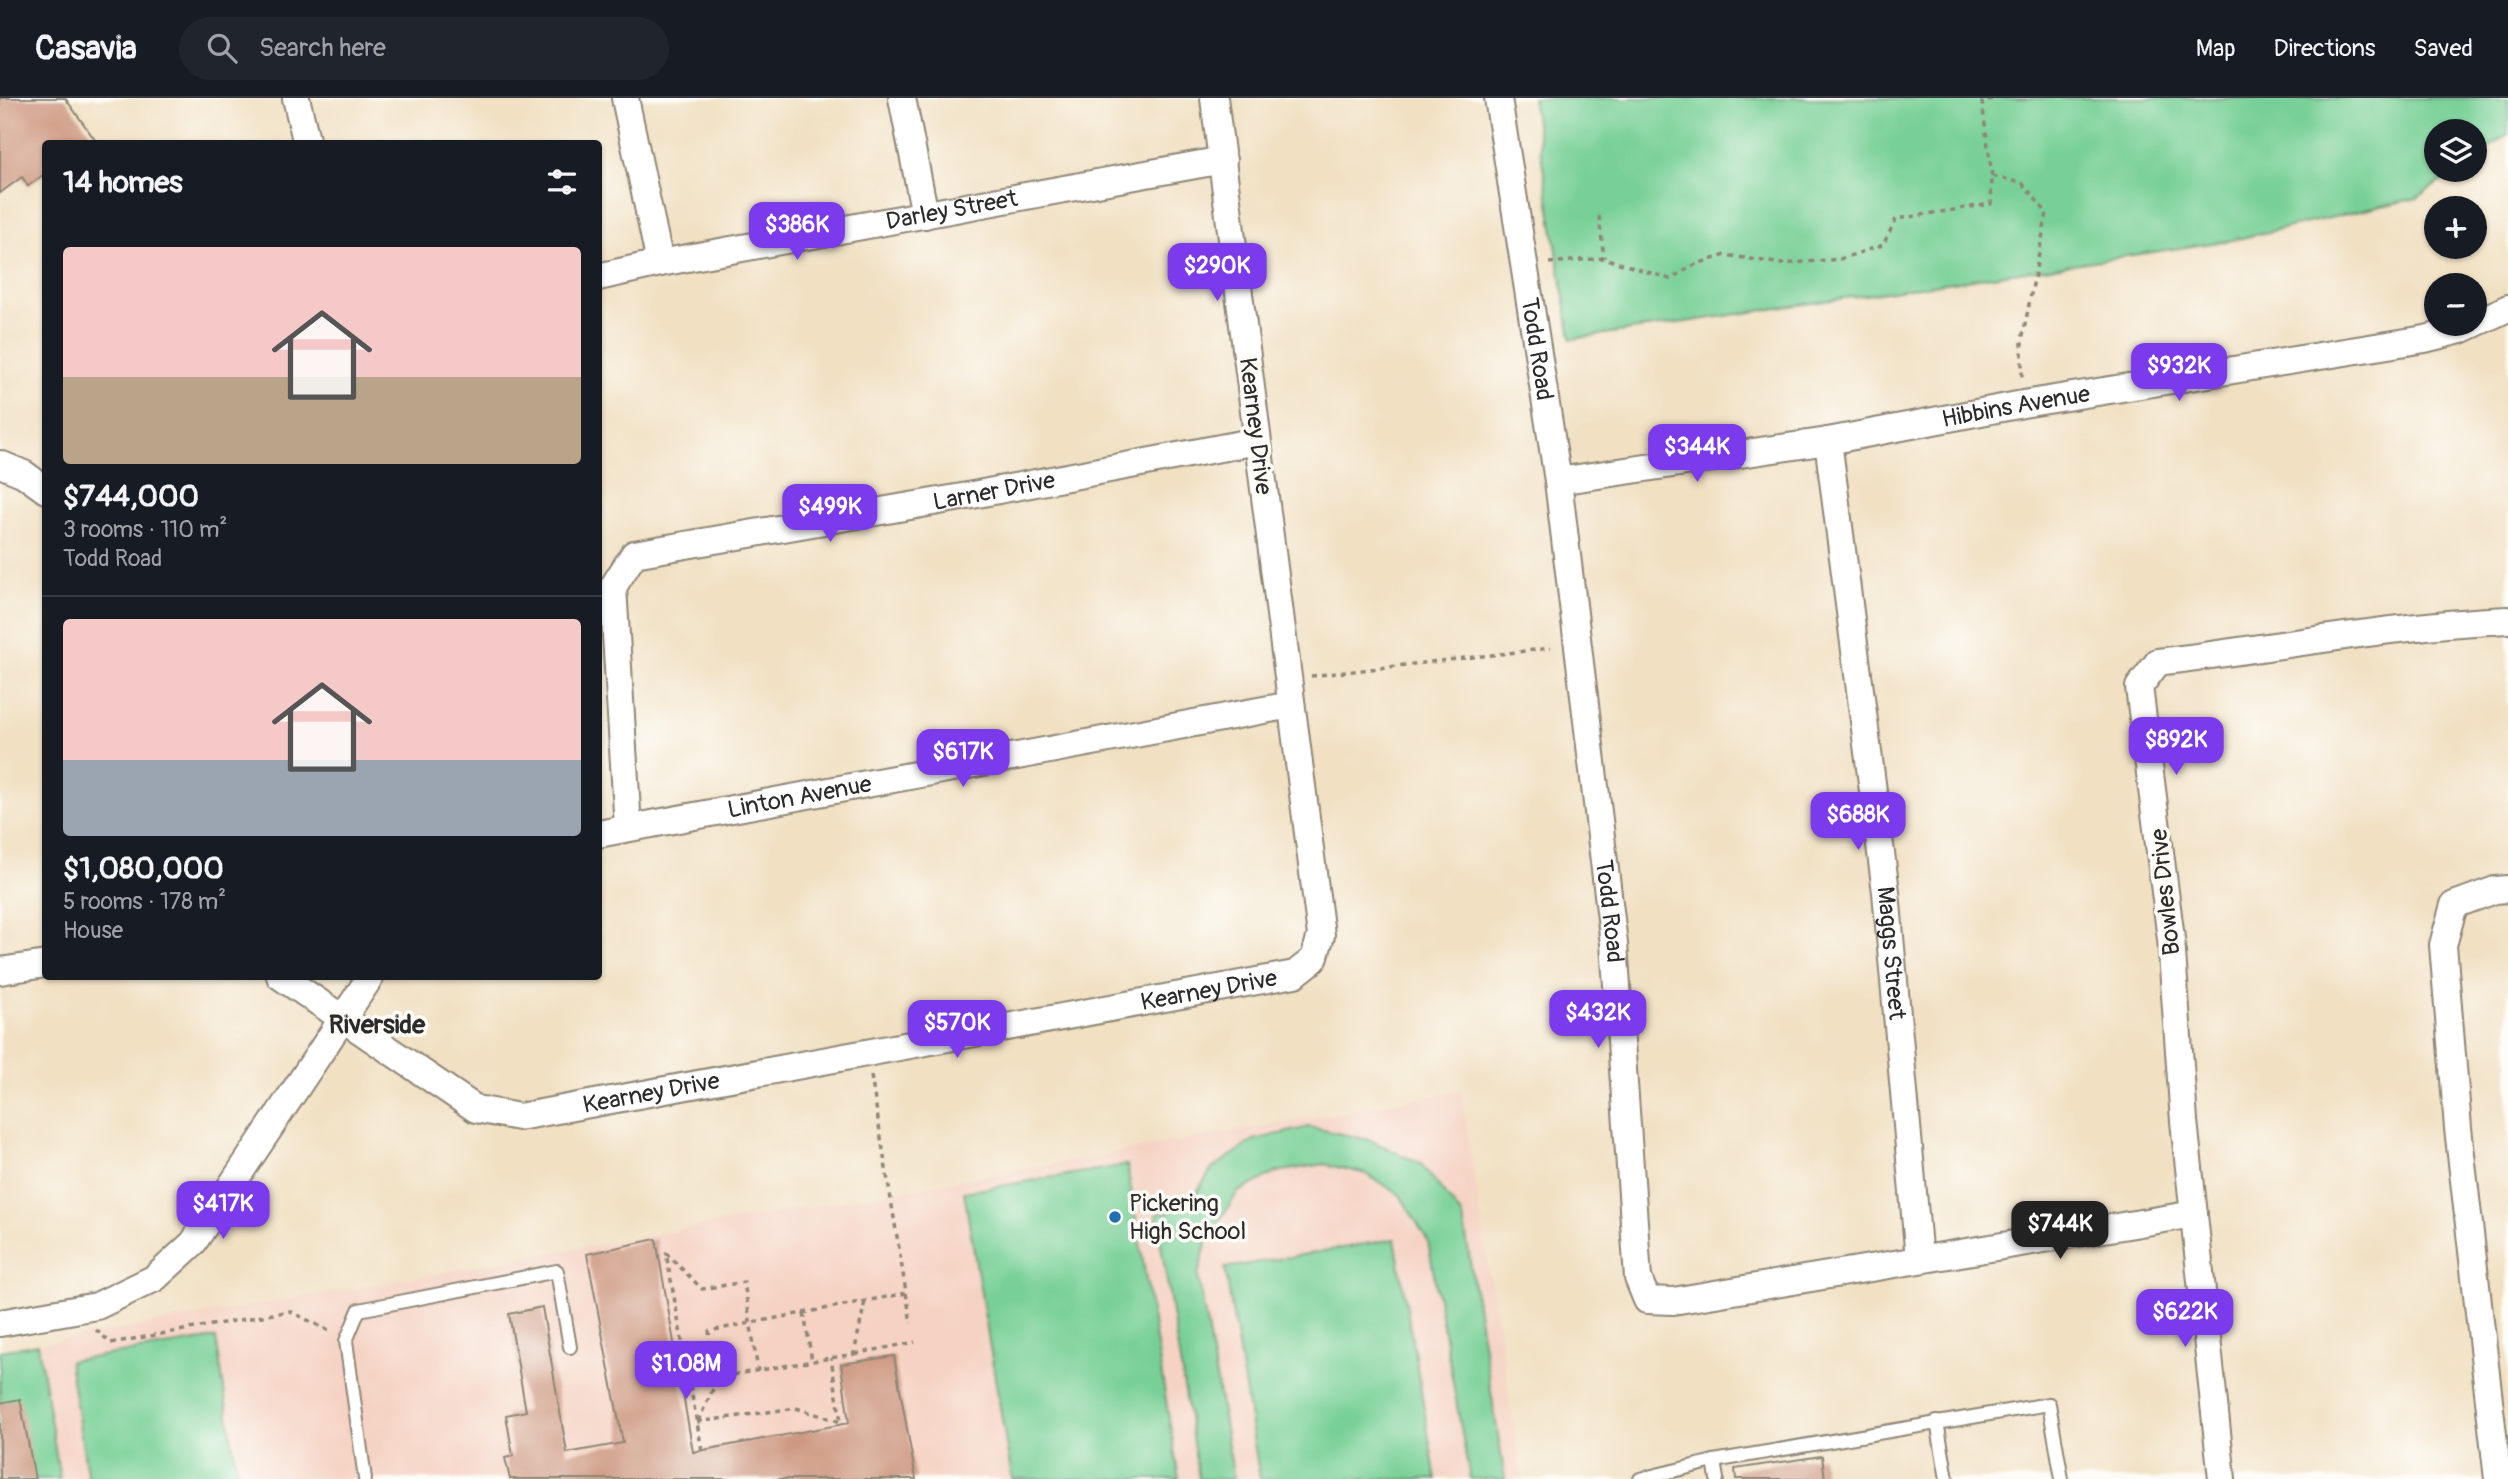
<!DOCTYPE html>
<meta charset="utf-8">
<style>
:root{--surface:#171b24;--page:#20242c;--text:#f1f3f6;--muted:#9ea1a6;--line:#363941;--accent:#7c3aed}
body{margin:0;font-family:Pangolin,sans-serif;background:var(--page);color:var(--text);height:100vh;display:flex;flex-direction:column;font-size:26px;white-space:nowrap}
*{box-sizing:border-box;margin:0}
p{font-size:23px;color:var(--muted)}
.icon{flex:none;width:38px;height:38px;fill:none;stroke:currentColor;stroke-width:2;stroke-linecap:round;stroke-linejoin:round}
.map{position:relative;flex:1;overflow:hidden}
.panel{position:absolute;left:42px;top:42px;width:560px;height:840px;display:flex;flex-direction:column;background:var(--surface);border-radius:7px;box-shadow:0 2px 5px #0004}
.panel>*{flex:none}
.tools{position:absolute;left:2424px;top:21px;display:grid;gap:14px}
.tools a{display:grid;place-items:center;width:63px;height:63px;border-radius:50%;background:var(--surface);box-shadow:0 2px 5px #0004;font-size:35px}
.price{position:absolute;translate:-50% -60px;padding:0 16px;border-radius:14px;background:var(--accent);color:#fff;font-size:23px;line-height:46px;filter:drop-shadow(0 2px 4px #0008)}
.price::after{content:'';position:absolute;left:50%;top:42px;width:21px;height:16px;margin-left:-10px;background:inherit;clip-path:polygon(0 0,100% 0,50% 100%)}
.price.on{background:#222;color:#fff}
ul{padding:0;list-style:none}
li{display:grid;align-content:center;gap:14px;height:371px;padding:0 21px}
li+li{border-top:2px solid var(--line)}
li span{display:grid;place-items:center;height:217px;border-radius:7px;color:#555}
li>.icon{margin-inline-start:auto}
span .icon{width:126px;height:126px;fill:#fffc;stroke-width:1}
li b{font-size:30px}
h2{display:flex;justify-content:space-between;align-items:center;height:84px;padding:0 21px;font-size:30px}
header{display:flex;align-items:center;gap:42px;box-sizing:border-box;height:98px;padding:0 35px;background:var(--surface);border-bottom:2px solid var(--line)}
header strong{font-size:33px}
nav{display:flex;gap:38px;margin-inline-start:auto;font-size:24px}
.search{width:490px;height:63px;background:var(--page);display:flex;align-items:center;gap:18px;box-sizing:border-box;padding:0 24px;border-radius:38px;color:var(--muted);font-size:26px}
.map>svg:first-child{display:block}
.built{fill:#f5d2c2}
.green{fill:#78d096;stroke:#527e60;stroke-width:2}
.building{fill:#cd9780}
.lines{fill:none;stroke-linecap:round;stroke-linejoin:round}
.lane-casing{stroke:#8e8676;stroke-width:16}
.street-casing{stroke:#8e8676;stroke-width:30}
.path{stroke:#8e8676;stroke-width:3.5;stroke-dasharray:5 5;stroke-linecap:butt}
.lane{stroke:#fff;stroke-width:12}
.street{stroke:#fff;stroke-width:26}
.poi-dot{fill:#1f6fb2;stroke:#fdfcf7;stroke-width:2.5}
.labels{text-anchor:middle;stroke-width:7;stroke-linejoin:round;paint-order:stroke}
.street-label{font-size:24px;fill:#2b2b2b;stroke:#fdfcf7}
.poi-label{font-size:24px;fill:#2b2b2b;stroke:#fdfcf7;text-anchor:start}
.neighbourhood-label{font-size:26px;font-weight:bold;fill:#2b2b2b;stroke:#fdfcf7}
</style>
<header>
<strong>Casavia</strong>
<div class="search"><svg class="icon" aria-label="search" viewBox="0 0 24 24"><circle cx="10" cy="10" r="6"/><path d="M15 15l6 6"/></svg>Search here</div>
<nav><a>Map</a><a>Directions</a><a>Saved</a></nav>
</header>
<div class="map">
<svg width="2508" height="1381" viewBox="0 0 2508 1381">
<rect width="100%" height="100%" fill="#fdfcf7"/>
<filter id="ink" filterUnits="userSpaceOnUse"><feTurbulence type="fractalNoise" baseFrequency=".0143" numOctaves="2"/><feDisplacementMap in="SourceGraphic" scale="14" xChannelSelector="R" yChannelSelector="G"/><feConvolveMatrix kernelMatrix="1 2 1 2 8 2 1 2 1" color-interpolation-filters="sRGB"/></filter>
<filter id="wash" filterUnits="userSpaceOnUse"><feTurbulence type="fractalNoise" baseFrequency=".00686" numOctaves="4" result="noise"/><feDisplacementMap in="SourceGraphic" scale="28" xChannelSelector="R" yChannelSelector="G"/><feGaussianBlur stdDeviation="1.57" result="paint"/><feColorMatrix in="noise" values="0 0 0 0 0 0 0 0 0 0 0 0 0 0 0 0 0 1.4 0 .05"/><feComposite in="paint" operator="in"/></filter>
<g filter="url(#wash)">
<rect width="100%" height="100%" fill="#f1e0c2"/>
<polygon class="built" points="1461,993 1522,1381 60,1381 38,1246"/>
<g class="green">
<polygon points="1532,0 2508,0 2508,36 2475,60 2474,33 2436,33 2436,72 2457,72 2417,100 2233,142 1571,241"/>
<polygon points="1309,1029 1370,1042 1421,1066 1463,1119 1505,1381 1470,1381 1428,1143 1400,1097 1366,1076 1324,1066 1277,1074 1238,1094 1207,1142 1198,1178 1234,1381 1199,1381 1156,1116 1186,1110 1212,1071 1254,1042"/>
<polygon points="1127,1067 1179,1381 1012,1381 964,1094"/>
<polygon points="1395,1141 1436,1381 1260,1381 1225,1170"/>
<polygon points="216,1240 238,1381 88,1381 69,1263"/>
<polygon points="38,1246 60,1381 0,1381 0,1253"/>
</g>
<g id="blocks">
<g class="building">
<polygon points="0,0 65,0 98,46 46,46 46,75 28,88 22,79 0,95"/>
<polygon points="656,1141 693,1354 849,1325 841,1266 894,1258 916,1381 510,1381 505,1360 513,1358 506,1317 526,1313 509,1216 542,1209 567,1355 623,1345 587,1156"/>
<polygon points="20,1301 35,1381 0,1381 0,1305"/>
<polygon points="1822,1358 1825,1381 1736,1381 1735,1371"/>
</g>
</g>
</g>
<g filter="url(#ink)">
<use href="#blocks" fill-opacity="0" stroke="#8e8676" stroke-width="2"/>
<g class="lines">
<g class="lane-casing">
<g id="lane">
<polyline points="1937,1324 1947,1381"/>
<polyline points="365,1381 346,1243 359,1212 557,1173 570,1249"/>
<polyline points="1640,1381 1714,1363"/>
<polyline points="1717,1381 1714,1363 2049,1306 2062,1381"/>
</g>
</g>
<g class="street-casing">
<g id="street">
<polyline points="296,0 307,46"/>
<polyline points="625,0 660,165"/>
<polyline points="902,0 925,117"/>
<path id="s1" d="M1498,0l60,383 56,463 24,334 9,22 26,1 521,-87"/>
<path id="s2" d="M598,179l62,-14 563,-103"/>
<path id="s3" d="M1828,343l58,451 33,367"/>
<polyline points="0,366 24,376 46,392"/>
<path id="s4" d="M1558,383l270,-40 195,-37 402,-65 36,-9 47,-22"/>
<path id="s5" d="M628,730l-15,-241 21,-33 328,-57 295,-56"/>
<path id="s6" d="M598,736l693,-129"/>
<polyline points="0,873 46,866"/>
<path id="s7" d="M280,878l196,133 43,8 776,-143 19,-15 7,-24 -107,-837"/>
<polyline points="0,1225 97,1208 155,1180 193,1145 371,878"/>
<path d="M2222,1381l-38,-358 -13,-182 -32,-252 19,-25c116,-14 232,-37 350,-42"/>
<polyline points="2498,1381 2458,1030 2443,847 2454,807 2495,792 2508,791"/>
</g>
</g>
<g class="path">
<polyline points="1992,78 1982,4 1995,0"/>
<polyline points="1599,118 1604,160"/>
<polyline points="1549,165 1604,160 1670,181 1696,166 1726,157 1782,166 1840,161 1883,147 1896,121 1991,106 1992,78 2022,85 2047,115 2022,242 2022,283"/>
<polyline points="1311,578 1551,550"/>
<polyline points="871,978 911,1225"/>
<polyline points="804,1215 812,1263"/>
<polyline points="96,1232 111,1245 290,1213 331,1234"/>
<polyline points="855,1256 915,1244"/>
<polyline points="714,1280 854,1256 865,1203"/>
<polyline points="698,1323 715,1287 709,1233 907,1195"/>
<polyline points="697,1324 796,1310 841,1324 831,1260"/>
<polyline points="702,1352 666,1155 702,1191 744,1184 758,1273"/>
</g>
<use href="#lane" class="lane"/>
<use href="#street" class="street"/>
</g>
</g>
<circle class="poi-dot" cx="1115" cy="1119" r="7"/>
<g class="labels">
<g class="street-label">
<text dy="8" stroke="none"><textPath href="#s2" startOffset="360">Darley Street</textPath></text>
<text dy="8" stroke="none"><textPath href="#s1" startOffset="254">Todd Road</textPath></text>
<text dy="8" stroke="none"><textPath href="#s4" startOffset="464">Hibbins Avenue</textPath></text>
<text transform="translate(1256 328) rotate(83)" y="8">Kearney Drive</text>
<text dy="8" stroke="none"><textPath href="#s5" startOffset="646">Larner Drive</textPath></text>
<text dy="8" stroke="none"><textPath href="#s6" startOffset="205">Linton Avenue</textPath></text>
<text transform="translate(2165 794) rotate(-96)" y="8">Bowles Drive</text>
<text dy="8" stroke="none"><textPath href="#s1" startOffset="821">Todd Road</textPath></text>
<text dy="8" stroke="none"><textPath href="#s3" startOffset="516">Maggs Street</textPath></text>
<text dy="8" stroke="none"><textPath href="#s7" startOffset="982">Kearney Drive</textPath></text>
<text dy="8" stroke="none"><textPath href="#s7" startOffset="415">Kearney Drive</textPath></text>
</g>
<g class="poi-label">
<text x="1129" y="1113">Pickering<tspan x="1129" dy="28">High School</tspan></text>
</g>
<g class="neighbourhood-label">
<text x="377" y="935">Riverside</text>
</g>
</g>
</svg>
<div class="tools">
<a><svg class="icon" aria-label="layers" viewBox="0 0 24 24"><path d="M12 4l9 5-9 5-9-5zM3 14l9 5 9-5"/></svg></a>
<a>+</a>
<a>−</a>
</div>
<b class="price" style="left:797px;top:164px">$386K</b>
<b class="price" style="left:1217px;top:205px">$290K</b>
<b class="price" style="left:2179px;top:305px">$932K</b>
<b class="price" style="left:1697px;top:386px">$344K</b>
<b class="price" style="left:830px;top:446px">$499K</b>
<b class="price" style="left:2176px;top:679px">$892K</b>
<b class="price" style="left:963px;top:691px">$617K</b>
<b class="price" style="left:1858px;top:754px">$688K</b>
<b class="price" style="left:1598px;top:952px">$432K</b>
<b class="price" style="left:957px;top:962px">$570K</b>
<b class="price" style="left:223px;top:1143px">$417K</b>
<b class="price on" style="left:2060px;top:1163px">$744K</b>
<b class="price" style="left:2185px;top:1251px">$622K</b>
<b class="price" style="left:686px;top:1303px">$1.08M</b>
<section class="panel">
<h2>14 homes<svg class="icon" aria-label="filters" viewBox="0 0 24 24"><path d="M4 7h16M4 17h16"/><circle cx="9" cy="7" r="2"/><circle cx="15" cy="17" r="2"/></svg></h2>
<ul>
<li><span style="background:linear-gradient(#f6c9c9 60%,#b9a48a 0)"><svg class="icon" aria-label="home" viewBox="0 0 24 24"><path d="M3 11l9-7 9 7M6 9v11h12V9"/></svg></span><div><b>$744,000</b><p>3 rooms · 110 m²</p><p>Todd Road</p></div></li>
<li><span style="background:linear-gradient(#f6c9c9 65%,#9aa5b1 0)"><svg class="icon" aria-label="home" viewBox="0 0 24 24"><path d="M3 11l9-7 9 7M6 9v11h12V9"/></svg></span><div><b>$1,080,000</b><p>5 rooms · 178 m²</p><p>House</p></div></li>
</ul>
</section>
</div>
